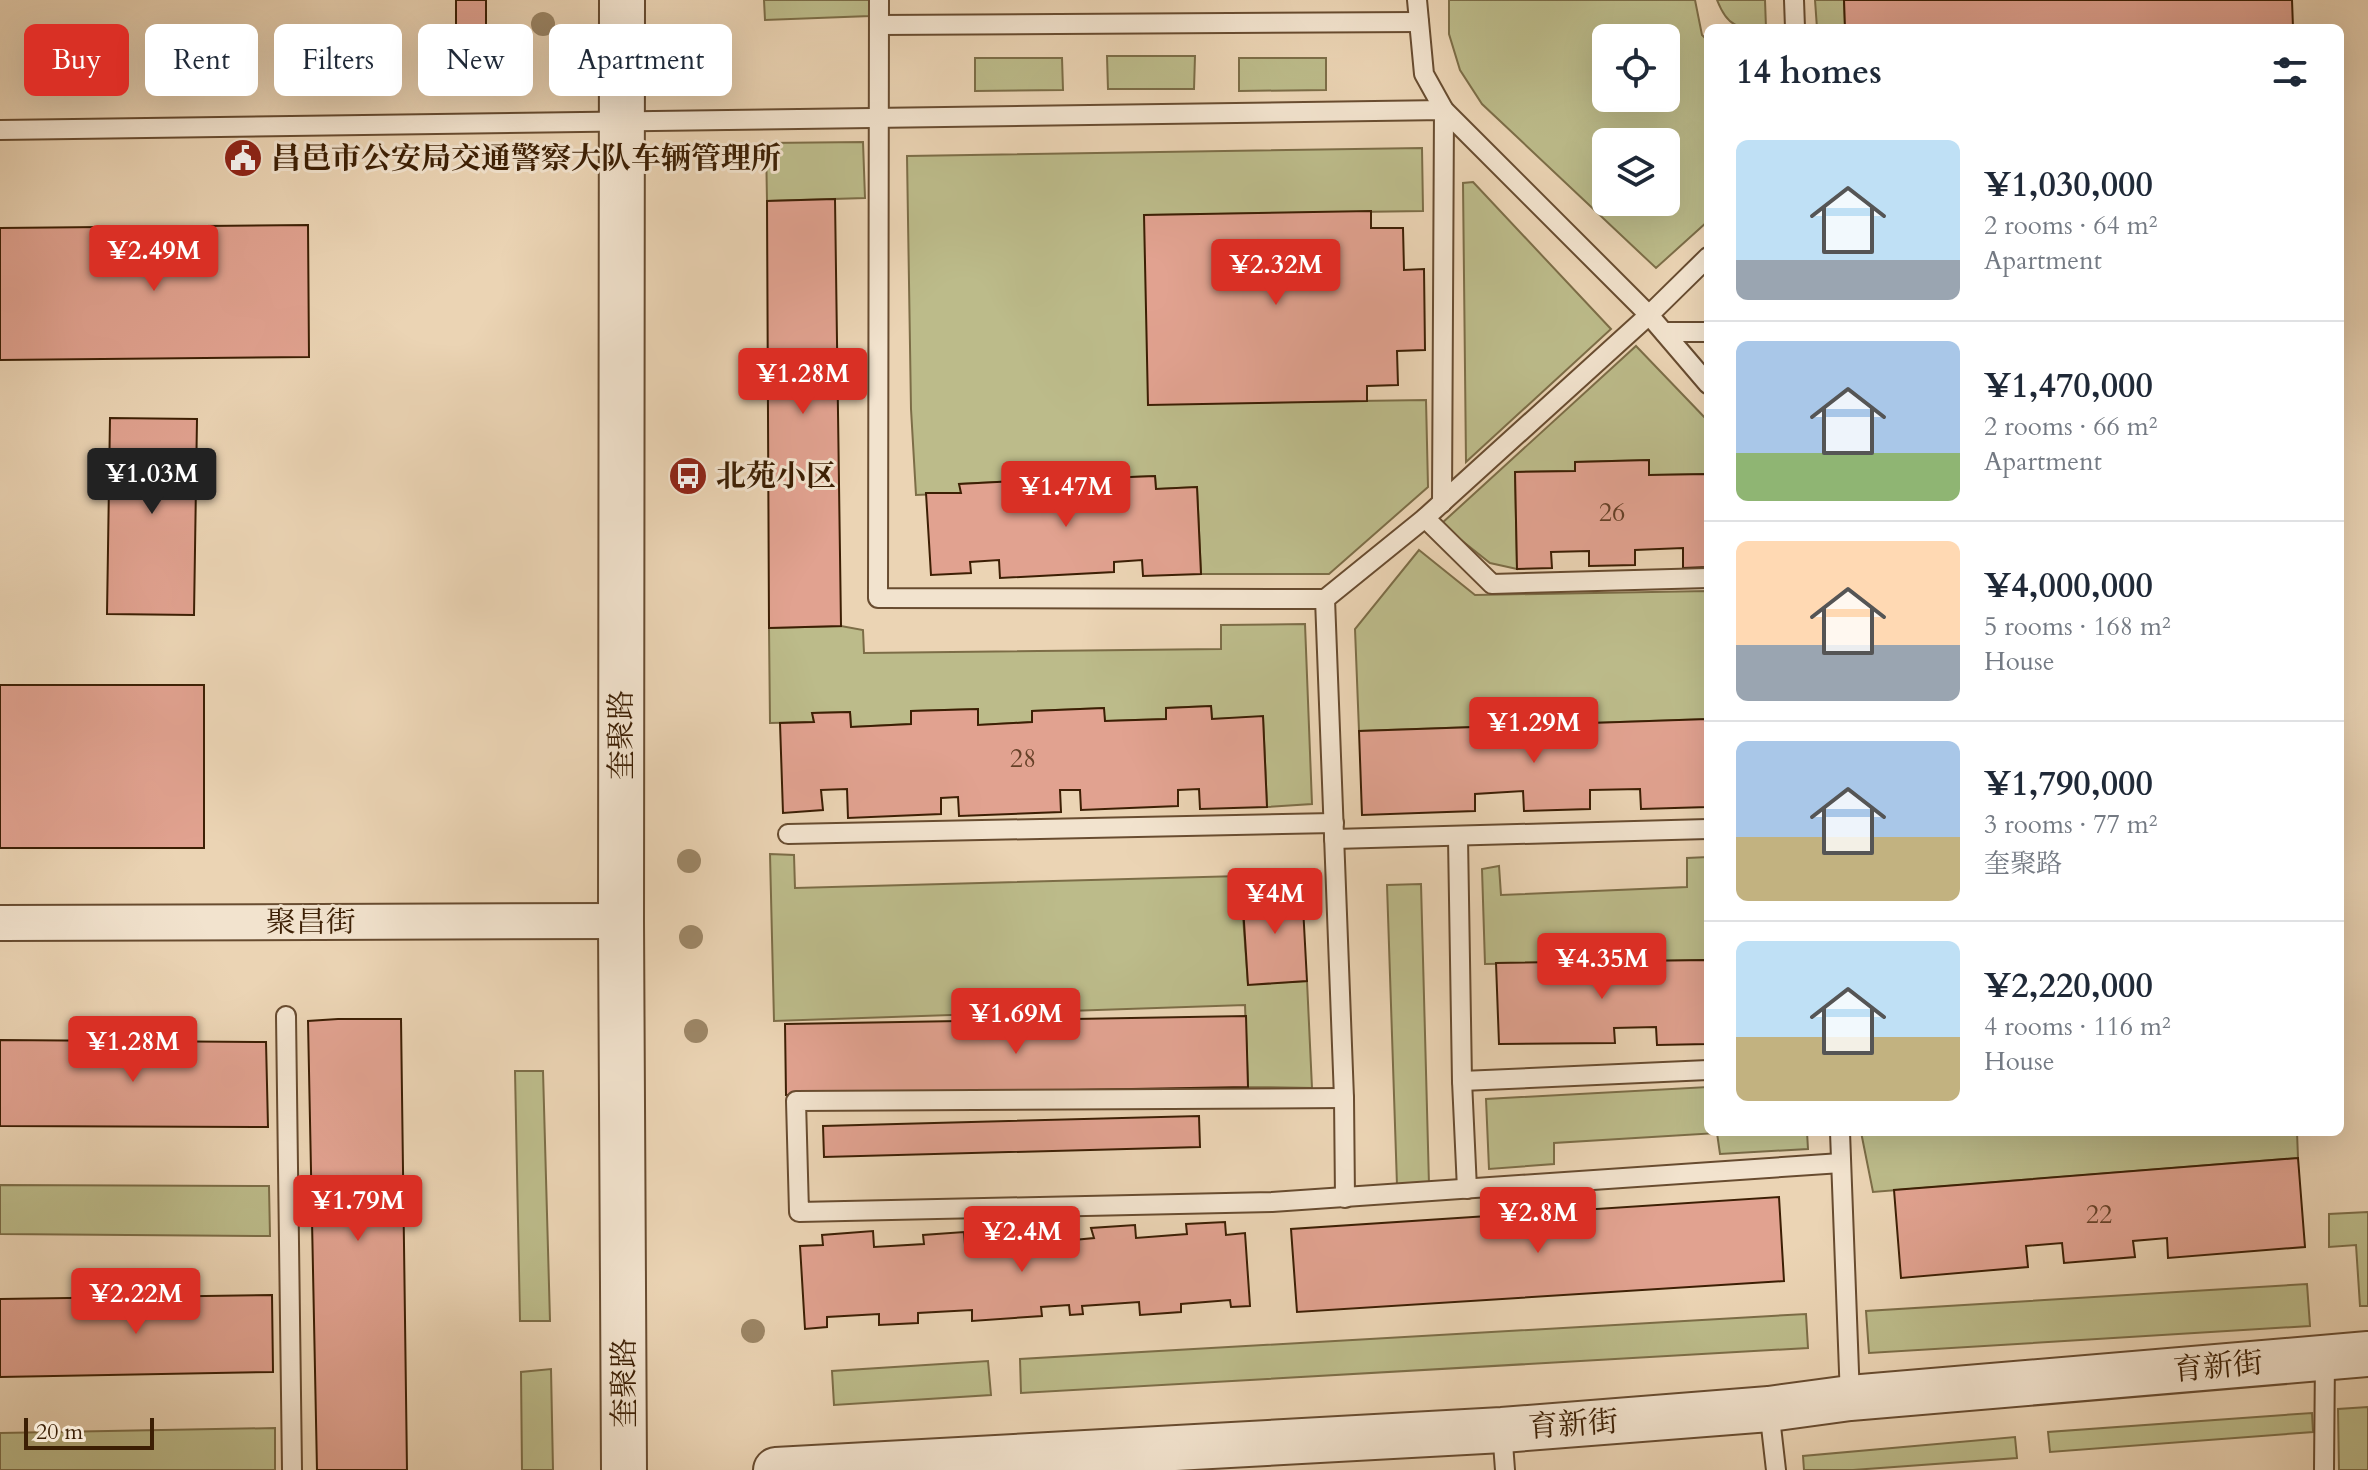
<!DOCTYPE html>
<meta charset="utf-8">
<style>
:root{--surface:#fff;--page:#f2f2f3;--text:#1f2937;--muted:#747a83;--line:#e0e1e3;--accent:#d93025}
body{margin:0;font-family:Cardo,"Noto Serif SC",serif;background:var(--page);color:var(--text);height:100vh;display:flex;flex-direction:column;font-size:30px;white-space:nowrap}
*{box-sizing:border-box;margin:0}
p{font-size:26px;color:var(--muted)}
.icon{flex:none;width:44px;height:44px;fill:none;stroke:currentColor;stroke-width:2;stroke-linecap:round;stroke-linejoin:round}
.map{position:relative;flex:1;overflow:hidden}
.side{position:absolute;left:1704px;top:24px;width:640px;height:1112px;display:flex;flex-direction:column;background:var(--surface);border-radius:12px;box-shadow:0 8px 32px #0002}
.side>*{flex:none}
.banner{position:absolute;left:24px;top:24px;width:760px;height:72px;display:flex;gap:16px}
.controls{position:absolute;left:1592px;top:24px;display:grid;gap:16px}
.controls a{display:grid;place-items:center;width:88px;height:88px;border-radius:12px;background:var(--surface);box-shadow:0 8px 32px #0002;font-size:40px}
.scale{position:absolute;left:24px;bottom:20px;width:130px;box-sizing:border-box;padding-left:8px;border:4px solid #3c1f04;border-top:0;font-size:22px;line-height:28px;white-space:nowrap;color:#3c1f04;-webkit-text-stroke:6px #f2e3ce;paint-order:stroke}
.price{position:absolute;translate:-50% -68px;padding:0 18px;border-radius:8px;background:var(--accent);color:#fff;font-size:26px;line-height:52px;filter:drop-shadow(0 2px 4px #0008)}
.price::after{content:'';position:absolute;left:50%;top:48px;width:24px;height:18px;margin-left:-12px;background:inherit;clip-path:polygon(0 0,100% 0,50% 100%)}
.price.current{background:#222;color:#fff}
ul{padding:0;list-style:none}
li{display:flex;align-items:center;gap:24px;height:200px;padding:0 32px}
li+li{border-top:2px solid var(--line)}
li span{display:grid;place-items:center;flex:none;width:224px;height:160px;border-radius:12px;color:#555}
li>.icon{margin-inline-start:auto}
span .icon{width:96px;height:96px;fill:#fffc;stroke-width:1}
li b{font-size:34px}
h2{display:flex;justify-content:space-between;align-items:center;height:96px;padding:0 32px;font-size:34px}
.chip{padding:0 28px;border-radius:12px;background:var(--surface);box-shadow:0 8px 32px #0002;font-size:28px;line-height:72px}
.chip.current{background:var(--accent);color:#fff}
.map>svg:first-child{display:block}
.green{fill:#bcbb8a;stroke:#7c6d47;stroke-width:2;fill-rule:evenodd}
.building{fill:#e1a290;stroke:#3c1f04;stroke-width:2}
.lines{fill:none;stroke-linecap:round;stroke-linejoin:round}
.service-casing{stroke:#684c30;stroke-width:22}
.minor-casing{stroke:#684c30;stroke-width:38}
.tertiary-casing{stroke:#684c30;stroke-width:48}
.service{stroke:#f2e3ce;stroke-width:18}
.minor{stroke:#f2e3ce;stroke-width:34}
.tertiary{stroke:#f2e3ce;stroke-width:44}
.tree{fill:#9c8666}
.labels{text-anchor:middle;stroke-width:6;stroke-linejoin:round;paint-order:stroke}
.number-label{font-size:26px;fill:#654027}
.poi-label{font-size:30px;font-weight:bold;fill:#3c1f04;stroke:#f2e3ce;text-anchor:start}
.street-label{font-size:30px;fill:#3c1f04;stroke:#f2e3ce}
</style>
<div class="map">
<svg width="2368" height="1470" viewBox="0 0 2368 1470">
<rect width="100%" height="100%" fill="#ebd4b4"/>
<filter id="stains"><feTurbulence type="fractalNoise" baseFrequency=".0025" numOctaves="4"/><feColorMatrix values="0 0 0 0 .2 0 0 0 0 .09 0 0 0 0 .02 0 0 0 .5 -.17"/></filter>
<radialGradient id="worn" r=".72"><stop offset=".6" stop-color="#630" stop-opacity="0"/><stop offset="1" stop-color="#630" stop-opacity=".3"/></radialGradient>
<g class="green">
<polygon points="764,0 869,0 870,16 765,20"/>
<path d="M1449,0h246l7,35 6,6v180l-52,47 -174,-164 -22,-34 -11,-36zM1606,38h60v60h-60zM1606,142h60v60h-60z"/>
<path d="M1717,0h48l1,28c-29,0 -38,0 -49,-28z"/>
<polygon points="1815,0 1844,0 1845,28 1817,28"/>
<polygon points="1107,56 1195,56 1194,89 1108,89"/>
<polygon points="975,58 1062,58 1063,90 975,91"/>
<polygon points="1239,58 1326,58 1326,90 1239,91"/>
<polygon points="863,142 865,198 767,201 766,143"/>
<polygon points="1422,148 1423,211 1145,215 1149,404 1426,400 1428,487 1329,574 1201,574 1197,487 1156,489 1155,476 1081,479 1081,490 1016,493 1015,481 960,484 961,493 916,495 911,409 907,156"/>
<polygon points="1473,182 1611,329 1466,462 1463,183"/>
<polygon points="1636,346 1708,421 1708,474 1649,475 1648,460 1575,462 1575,471 1515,472 1517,569 1490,563 1441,524"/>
<polygon points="1419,550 1475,595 1708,591 1708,719 1359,731 1355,629"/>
<polygon points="1305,624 1312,804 1267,807 1263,717 1212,719 1211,706 1166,708 1166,719 1105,721 1103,708 1032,711 1032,722 978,725 977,709 912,711 911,724 851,727 850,712 813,713 814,722 770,723 769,628 841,626 863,630 864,653 1221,649 1221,625"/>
<polygon points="770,854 794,855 795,888 1240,876 1248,984 1307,981 1312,1088 1248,1087 1245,1005 774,1021"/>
<polygon points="1708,857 1708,960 1485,964 1482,869 1499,866 1501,895 1687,887 1687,858"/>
<polygon points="1421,884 1429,1184 1397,1185 1387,885"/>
<polygon points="515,1071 543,1071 550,1321 520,1321"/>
<polygon points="1708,1087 1708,1132 1807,1132 1808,1149 1720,1154 1717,1133 1554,1143 1554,1164 1489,1169 1486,1099"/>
<polygon points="1861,1132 2297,1132 2298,1158 1873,1192"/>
<polygon points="0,1185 269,1186 270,1236 0,1234"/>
<polygon points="2368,1212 2368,1306 2360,1306 2356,1245 2329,1247 2329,1214"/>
<polygon points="2307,1284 2310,1326 1869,1353 1866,1311"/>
<polygon points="1806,1314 1808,1348 1021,1393 1020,1359"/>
<polygon points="988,1361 991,1395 834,1405 832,1371"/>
<polygon points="551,1369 553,1470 522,1470 521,1372"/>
<polygon points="2368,1407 2368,1470 2339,1470 2338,1409"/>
<polygon points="2312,1413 2313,1432 2050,1452 2048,1432"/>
<polygon points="275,1428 275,1470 0,1470 0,1433"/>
<polygon points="2015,1437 2017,1458 1853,1470 1804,1470 1803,1456"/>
</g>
<g class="building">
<rect x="456" y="0" width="30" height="81"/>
<polygon points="1844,0 2292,0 2293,28 1845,28"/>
<polygon points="835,199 841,626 769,628 767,201"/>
<polygon points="1371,211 1371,228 1403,228 1404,270 1424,269 1425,350 1397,351 1398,385 1367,386 1367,401 1148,405 1144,215"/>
<polygon points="308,225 309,357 0,360 0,228"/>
<polygon points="110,418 197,419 194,615 107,614"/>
<polygon points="1649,460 1649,475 1708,474 1708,567 1683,568 1683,548 1635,550 1635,565 1589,566 1589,551 1551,552 1552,568 1517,569 1515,472 1575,471 1575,462"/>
<polygon points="1155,476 1156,489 1197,487 1201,574 1143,576 1142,560 1114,562 1114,572 1000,578 999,560 970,562 971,573 931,575 926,493 961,493 959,484 1016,481 1016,493 1081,490 1080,479"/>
<rect x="0" y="685" width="204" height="163"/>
<polygon points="1211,706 1212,719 1263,716 1267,807 1200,809 1199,789 1178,790 1178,806 1081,810 1080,790 1060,790 1061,812 959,816 958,797 941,798 941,814 848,818 847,789 821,790 823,810 783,813 780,723 814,722 812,713 850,712 851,727 911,724 911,711 978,709 978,725 1032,722 1032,711 1104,708 1105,721 1166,719 1166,708"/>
<polygon points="1708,719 1708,807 1641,809 1640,789 1590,790 1590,809 1524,811 1523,791 1475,794 1475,811 1362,815 1359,731"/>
<polygon points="1302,888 1307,981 1248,985 1242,891"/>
<polygon points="1708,960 1708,1044 1657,1045 1656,1027 1614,1028 1615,1043 1499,1044 1496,963"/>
<polygon points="1246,1016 1248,1087 786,1095 785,1024"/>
<polygon points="338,1019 401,1019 407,1470 317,1470 308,1021"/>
<polygon points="0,1040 266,1042 268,1127 0,1126"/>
<polygon points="1199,1116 1200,1147 824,1157 823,1126"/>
<polygon points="2298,1158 2305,1247 2168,1258 2167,1238 2133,1241 2135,1257 2064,1263 2062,1243 2026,1246 2028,1267 1901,1278 1894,1190"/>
<polygon points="1779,1197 1784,1281 1297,1312 1291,1229"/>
<polygon points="1225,1222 1226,1235 1245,1233 1250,1306 1231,1307 1230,1300 1181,1304 1181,1312 1140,1315 1139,1302 1082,1306 1083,1314 1070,1315 1069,1305 1041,1307 1042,1316 972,1321 972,1310 918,1313 918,1323 879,1325 879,1314 827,1317 827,1327 805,1329 800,1246 823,1245 822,1235 873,1231 874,1247 924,1244 923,1235 964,1232 965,1245 1036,1240 1033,1233 1062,1230 1063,1241 1094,1238 1091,1228 1135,1225 1136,1238 1187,1234 1186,1224"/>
<polygon points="272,1295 273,1372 0,1377 0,1299"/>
</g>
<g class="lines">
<g class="service-casing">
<g id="service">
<polyline points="879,0 878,598 1325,599"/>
<polyline points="1794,0 1795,28"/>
<polyline points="879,25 1419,22"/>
<path d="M0,130c482,-4 963,-14 1444,-20l-2,393"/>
<polyline points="1708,257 1649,315 1708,384"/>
<polyline points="1664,332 1708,332"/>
<polyline points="1425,518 1492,584 1708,578"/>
<polyline points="788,834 1334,823"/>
<polyline points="1458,838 1462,1081 1467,1189"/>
<polyline points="1334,839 1708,829"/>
<polyline points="286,1016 292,1470"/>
<polyline points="1462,1081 1708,1070"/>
<polyline points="1344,1098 796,1101 799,1212 1272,1202 1841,1163"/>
<polyline points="1840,1132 1850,1398"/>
<polyline points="1345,1198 1344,1098 1325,599 1425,518 1649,315 1444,110 1424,74 1417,0"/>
<polyline points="1769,1409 1776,1470"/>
<polyline points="1502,1430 1505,1470"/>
<polyline points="2324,1470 2325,1357"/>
</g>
</g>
<g class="minor-casing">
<polyline id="minor" points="0,923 621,921"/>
</g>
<g class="tertiary-casing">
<g id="tertiary">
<polyline points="622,0 621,921 624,1470"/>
<polyline points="776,1470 1502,1430 1769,1409 1850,1398 2368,1354"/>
</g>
</g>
<use href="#service" class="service"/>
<use href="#minor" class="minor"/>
<use href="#tertiary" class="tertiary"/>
</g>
<g class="tree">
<circle cx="543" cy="24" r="12"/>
<circle cx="689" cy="861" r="12"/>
<circle cx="691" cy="937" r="12"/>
<circle cx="696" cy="1031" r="12"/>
<circle cx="753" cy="1331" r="12"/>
</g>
<defs>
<g id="civic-disc" transform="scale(2)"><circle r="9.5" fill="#8f2418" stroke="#f2e3ce"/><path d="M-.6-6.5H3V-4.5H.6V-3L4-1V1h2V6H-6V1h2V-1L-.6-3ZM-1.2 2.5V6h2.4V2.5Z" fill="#fff"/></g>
<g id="bus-disc" transform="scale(2)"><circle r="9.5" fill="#8f2418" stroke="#f2e3ce"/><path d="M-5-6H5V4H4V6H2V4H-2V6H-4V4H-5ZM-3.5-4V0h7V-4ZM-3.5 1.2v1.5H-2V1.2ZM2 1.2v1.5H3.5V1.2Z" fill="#fff"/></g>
</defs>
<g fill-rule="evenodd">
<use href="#civic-disc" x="243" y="158"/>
<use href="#bus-disc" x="688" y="476"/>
</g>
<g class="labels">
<g class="number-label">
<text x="1612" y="521">26</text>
<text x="1023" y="767">28</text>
<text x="2099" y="1223">22</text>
</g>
<g class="poi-label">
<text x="271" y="168">昌邑市公安局交通警察大队车辆管理所</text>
<text x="716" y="486">北苑小区</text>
</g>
<g class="street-label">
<text transform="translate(621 735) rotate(-90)" y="10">奎聚路</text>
<text x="311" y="932">聚昌街</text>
<text transform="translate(2218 1366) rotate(-5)" y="10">育新街</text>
<text transform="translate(624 1383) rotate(-90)" y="10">奎聚路</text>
<text transform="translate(1573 1424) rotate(-4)" y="10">育新街</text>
</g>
</g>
<rect width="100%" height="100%" filter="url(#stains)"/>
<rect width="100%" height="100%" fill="url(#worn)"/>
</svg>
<div class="controls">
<a><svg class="icon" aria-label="locate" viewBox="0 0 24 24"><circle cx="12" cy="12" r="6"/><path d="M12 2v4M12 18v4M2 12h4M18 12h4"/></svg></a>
<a><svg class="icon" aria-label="layers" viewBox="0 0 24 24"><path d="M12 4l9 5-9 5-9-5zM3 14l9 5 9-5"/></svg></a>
</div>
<div class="scale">20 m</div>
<b class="price" style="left:154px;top:293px">¥2.49M</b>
<b class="price" style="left:1276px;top:307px">¥2.32M</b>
<b class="price" style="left:803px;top:416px">¥1.28M</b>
<b class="price current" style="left:152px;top:516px">¥1.03M</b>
<b class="price" style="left:1066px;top:529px">¥1.47M</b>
<b class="price" style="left:1534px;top:765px">¥1.29M</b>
<b class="price" style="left:1275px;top:936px">¥4M</b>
<b class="price" style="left:1602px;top:1001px">¥4.35M</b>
<b class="price" style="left:1016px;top:1056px">¥1.69M</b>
<b class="price" style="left:133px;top:1084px">¥1.28M</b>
<b class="price" style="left:358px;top:1243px">¥1.79M</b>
<b class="price" style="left:1538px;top:1255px">¥2.8M</b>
<b class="price" style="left:1022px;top:1274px">¥2.4M</b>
<b class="price" style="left:136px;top:1336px">¥2.22M</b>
<div class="banner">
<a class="chip current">Buy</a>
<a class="chip">Rent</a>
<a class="chip">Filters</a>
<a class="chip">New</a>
<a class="chip">Apartment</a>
</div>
<section class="side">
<h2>14 homes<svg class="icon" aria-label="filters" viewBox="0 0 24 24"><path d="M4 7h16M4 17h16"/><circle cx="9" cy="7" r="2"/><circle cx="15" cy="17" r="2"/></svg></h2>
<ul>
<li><span style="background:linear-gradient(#bfe0f5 75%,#9aa5b1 0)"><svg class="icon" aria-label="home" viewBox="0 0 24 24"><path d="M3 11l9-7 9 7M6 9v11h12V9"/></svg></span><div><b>¥1,030,000</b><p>2 rooms · 64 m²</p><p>Apartment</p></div></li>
<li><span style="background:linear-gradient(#a9c7e8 70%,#8fb573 0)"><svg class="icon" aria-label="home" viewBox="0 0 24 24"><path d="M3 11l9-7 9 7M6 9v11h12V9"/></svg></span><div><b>¥1,470,000</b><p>2 rooms · 66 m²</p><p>Apartment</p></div></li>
<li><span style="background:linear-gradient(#ffd9b3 65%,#9aa5b1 0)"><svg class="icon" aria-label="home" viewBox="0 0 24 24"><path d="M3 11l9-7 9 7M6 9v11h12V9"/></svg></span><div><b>¥4,000,000</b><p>5 rooms · 168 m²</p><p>House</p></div></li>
<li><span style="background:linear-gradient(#a9c7e8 60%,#c2b280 0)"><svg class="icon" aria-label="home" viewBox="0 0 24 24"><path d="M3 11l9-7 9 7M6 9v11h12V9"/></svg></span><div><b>¥1,790,000</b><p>3 rooms · 77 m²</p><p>奎聚路</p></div></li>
<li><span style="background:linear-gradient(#bfe0f5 60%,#c2b280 0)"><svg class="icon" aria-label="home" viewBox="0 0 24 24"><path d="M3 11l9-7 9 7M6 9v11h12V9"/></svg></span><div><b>¥2,220,000</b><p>4 rooms · 116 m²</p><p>House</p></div></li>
</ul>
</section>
</div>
